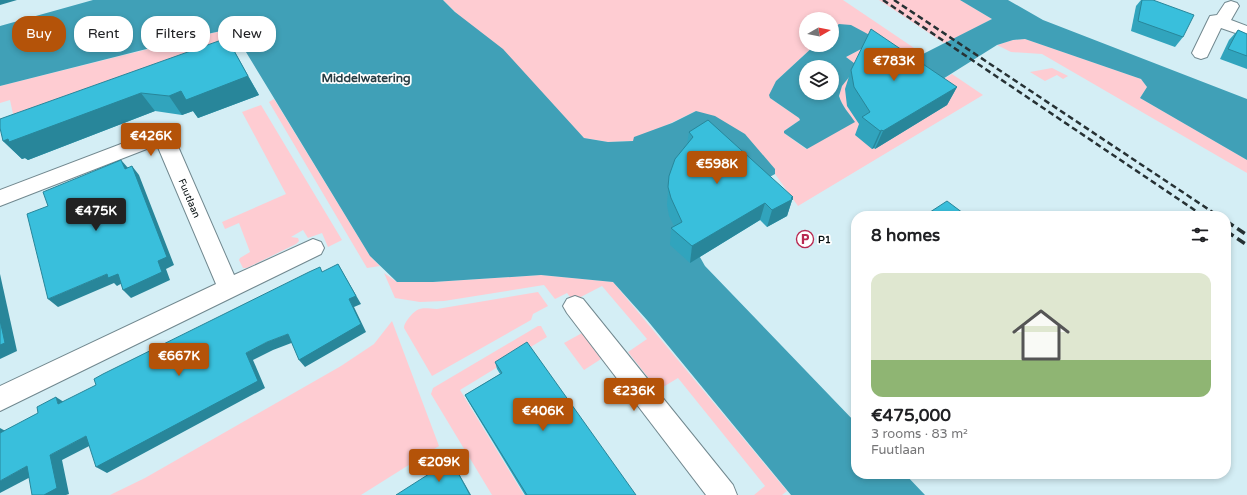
<!DOCTYPE html>
<meta charset="utf-8">
<style>
:root{--surface:#fff;--page:#f2f2f2;--text:#202124;--muted:#757577;--line:#e0e0e0;--accent:#b45309}
body{margin:0;font-family:"Varela Round",sans-serif;background:var(--page);color:var(--text);height:100vh;display:flex;flex-direction:column;font-size:15px;white-space:nowrap}
*{box-sizing:border-box;margin:0}
p{font-size:13px;color:var(--muted)}
.icon{flex:none;width:22px;height:22px;fill:none;stroke:currentColor;stroke-width:2;stroke-linecap:round;stroke-linejoin:round}
.map{position:relative;flex:1;overflow:hidden}
.side{position:absolute;left:851px;top:211px;width:380px;height:268px;display:flex;flex-direction:column;background:var(--surface);border-radius:16px;box-shadow:0 2px 6px #0003}
.side>*{flex:none}
.guide{position:absolute;left:12px;top:16px;width:380px;height:36px;display:flex;gap:8px}
.needle{width:26px;rotate:81deg}
.fabs{position:absolute;left:799px;top:12px;display:grid;gap:8px}
.fabs a{display:grid;place-items:center;width:40px;height:40px;border-radius:50%;background:var(--surface);box-shadow:0 2px 6px #0003;font-size:20px}
.price{position:absolute;translate:-50% -34px;padding:0 9px;border-radius:4px;background:var(--accent);color:#fff;font-size:13px;line-height:26px;filter:drop-shadow(0 1px 2px #0008)}
.price::after{content:'';position:absolute;left:50%;top:24px;width:12px;height:9px;margin-left:-6px;background:inherit;clip-path:polygon(0 0,100% 0,50% 100%)}
.price.selected{background:#222;color:#fff}
ul{padding:0;list-style:none}
li{display:grid;align-content:center;gap:8px;height:212px;padding:0 20px}
li+li{border-top:1px solid var(--line)}
li span{display:grid;place-items:center;height:124px;border-radius:12px;color:#555}
li>.icon{margin-inline-start:auto}
span .icon{width:72px;height:72px;fill:#fffc;stroke-width:1}
li b{font-size:17px}
h2{display:flex;justify-content:space-between;align-items:center;height:48px;padding:0 20px;font-size:17px}
.chip{padding:0 14px;border-radius:16px;background:var(--surface);box-shadow:0 2px 6px #0003;font-size:14px;line-height:36px}
.chip.selected{background:var(--accent);color:#fff}
.map>svg:first-child{display:block}
.green{fill:#feccd2}
.water{fill:#40a0b7;fill-rule:evenodd}
.lines{fill:none;stroke-linecap:round;stroke-linejoin:round}
.minor-casing{stroke:#71888f;stroke-width:2}
.minor{fill:#fff;fill-rule:evenodd}
.rail-far1{stroke:#263134;stroke-width:2.5;stroke-dasharray:6 3.5;stroke-linecap:butt}
.rail{stroke:#263134;stroke-width:3.5;stroke-dasharray:9 4.5;stroke-linecap:butt}
.wall{fill:#31a4bd}
.shaded-wall{fill:#28869a}
.building{fill:#39bfdc;stroke:#28869a}
.labels{text-anchor:middle;stroke-width:3.5;stroke-linejoin:round;paint-order:stroke}
.street-label{font-size:10px;fill:#071012;stroke:#fff}
.poi-label{font-size:10px;font-weight:bold;fill:#071012;stroke:#fff;text-anchor:start}
.quarter-label{font-size:12px;font-weight:bold;fill:#283e44;stroke:#fff}
</style>
<div class="map">
<svg width="1247" height="495" viewBox="0 0 1247 495">
<rect width="100%" height="100%" fill="#d4eef5"/>
<g class="green">
<path d="M443,0h400l80,54 -18,-1 -71,-26 -2,2v-10h-26v26h9l-39,36 -6,17 29,20 1,2 -16,11v2l22,16 48,-27c-5,-9 -12,-16 -15,-26l3,-10 15,-20 -11,-9 19,-10 65,40 22,-13 31,21 -185,111 -23,-32v-5l-79,-58 -63,30 -25,1 -24,-4z"/>
<polygon points="879,0 960,0 992,19 956,38 944,43"/>
<polygon points="221,31 235,34 242,45 16,128 10,100 0,103 0,86"/>
<polygon points="1025,39 1141,79 1147,87 1140,98 1247,160 1247,173 1042,54 1011,52 997,45 1013,40"/>
<polygon points="1052,68 1068,76 1063,79 1057,75 1045,81 1030,72"/>
<polygon points="274,99 370,256 380,266 367,268 269,102"/>
<polygon points="261,105 342,240 328,247 322,233 308,238 303,230 291,237 298,238 299,241 296,244 247,268 243,268 239,260 240,258 250,252 239,223 225,229 222,222 286,194 242,112"/>
<polygon points="384,273 397,282 433,282 541,275 613,282 787,491 782,495 754,495 765,486 678,378 658,390 628,352 647,339 602,286 573,301 567,293 555,299 544,285 444,301 420,302 395,298"/>
<path d="M538,292l10,14 -15,8 -2,6 -99,56 -28,-48c0,-4 2,-6 4,-9 10,-13 14,-11 29,-10z"/>
<polygon points="392,321 439,446 361,495 110,495 145,478 341,366 374,344"/>
<polygon points="538,326 541,326 547,337 460,390 524,495 492,495 431,394 433,388"/>
<polygon points="582,333 601,359 584,370 564,343"/>
</g>
<g class="water">
<polygon points="93,0 443,0 455,12 503,49 584,138 608,142 633,141 634,137 672,123 696,111 715,116 745,134 775,169 775,174 752,187 671,206 705,266 856,423 856,474 905,474 925,495 791,495 647,320 613,282 541,275 433,282 397,282 370,256 235,34 221,31 198,36 0,86 0,26"/>
<path d="M960,0h48l35,20 204,79v61l-107,-62 7,-11 -6,-8 -116,-40 -12,1 -16,5 -67,42 -65,-40 -19,10 12,9 -16,20 -3,10c3,10 10,17 16,26l-48,27 -23,-16v-2l16,-11 -1,-2 -29,-20 -1,-3 7,-14 39,-36h17v-16l7,-5 12,1 41,22 13,6 18,1 69,-35zM806,67h26v26h-26z"/>
</g>
<g class="lines">
<g class="minor-casing">
<g id="minor">
<polygon points="1231,1 1237,3 1239,6 1231,20 1247,26 1247,37 1221,28 1207,57 1201,59 1195,57 1192,53 1208,20 1210,16 1217,15 1225,3"/>
<polygon points="163,128 170,130 173,135 234,275 313,239 321,242 324,248 321,254 0,411 0,386 216,284 157,145 0,206 0,190"/>
<polygon points="575,296 583,299 733,485 737,495 706,495 567,313 563,306 567,299"/>
</g>
</g>
<use href="#minor" class="minor"/>
<g class="rail-far1">
<polyline points="883,0 1202,215"/>
<polyline points="894,0 1217,215"/>
</g>
<g class="rail">
<polyline points="1200,214 1204,216"/>
<polyline points="1215,214 1219,216"/>
<polyline points="1226,221 1247,235"/>
<polyline points="1226,231 1247,245"/>
</g>
</g>
<g class="wall">
<polygon points="1141,0 1153,0 1183,37 1175,47 1131,31 1136,6"/>
<polygon points="1238,30 1247,34 1247,69 1220,59 1229,40"/>
<polygon points="227,38 259,95 198,118 193,111 182,115 155,111 28,160 25,158 22,159 3,141"/>
<polygon points="851,70 957,87 947,105 875,149 874,148 872,149 855,135 859,124 847,106 845,89"/>
<polygon points="689,132 793,197 787,216 767,227 760,220 690,263 670,245 671,228 674,226 669,216 667,205 669,176 687,144"/>
<polygon points="495,362 636,495 525,495 468,401 465,395 500,374 497,369"/>
</g>
<g class="shaded-wall">
<polygon points="0,0 17,0 0,5"/>
<polygon points="248,76 259,95 198,118 193,111 182,115 169,96 181,91"/>
<polygon points="957,87 947,105 875,149 883,131"/>
<polygon points="141,93 155,111 28,160 25,158 22,159 3,141"/>
<polygon points="882,130 874,148 872,149 880,131"/>
<polygon points="121,160 129,169 125,169"/>
<polygon points="132,166 139,175 174,265 166,269 170,280 131,298 123,290 158,261"/>
<polygon points="793,197 787,216 767,227 772,210"/>
<polygon points="765,203 760,220 690,263 692,246"/>
<polygon points="338,264 361,304 354,307 366,332 305,367 299,360 349,299"/>
<polygon points="0,274 17,351 0,359"/>
<polygon points="107,274 118,274 126,281 117,286 114,283 58,307 48,299"/>
<polygon points="288,334 294,342 273,350 253,360 265,388 107,473 96,467 246,353 267,342"/>
<polygon points="56,397 67,404 58,404"/>
<polygon points="0,428 9,433 0,435"/>
<polygon points="86,436 97,442 62,460 69,494 66,495 44,495 50,455"/>
<polygon points="451,460 458,472 471,495 470,495"/>
<polygon points="27,466 40,472 0,493 0,481"/>
</g>
<g class="building">
<polygon points="1142,0 1153,0 1194,15 1183,37 1138,21"/>
<polygon points="871,29 957,87 883,131 882,130 880,131 862,117 870,112 854,87 851,70"/>
<polygon points="1238,30 1247,34 1247,56 1228,49"/>
<polygon points="227,38 248,76 186,100 181,91 169,96 141,93 9,142 8,139 3,141 0,128 0,119"/>
<polygon points="708,120 793,197 791,198 793,199 772,210 765,203 692,246 671,228 682,222 671,198 668,187 669,176 675,159 693,137 689,132"/>
<polygon points="121,160 125,169 132,166 167,257 158,261 162,272 123,290 118,274 108,278 107,274 48,299 27,214 48,206 43,192"/>
<polygon points="947,201 967,216 924,216"/>
<polygon points="338,264 356,296 349,299 361,324 299,360 288,334 267,342 246,353 258,381 96,467 86,436 50,455 57,488 44,495 32,495 27,466 0,481 0,433 38,413 37,407 56,397 58,404 96,385 94,379 103,374 309,272 320,267 322,272"/>
<polygon points="0,320 5,343 0,345"/>
<polygon points="527,342 636,495 527,495 465,395 502,373 495,362"/>
<polygon points="451,460 470,495 396,495"/>
</g>
<defs>
<g id="parking-ring" transform="scale(0.9)"><circle r="9.5" fill="#fff" stroke="#b92951" stroke-width="1.5"/><path d="M-3.5-5.5H1a3.5 3.5 0 0 1 0 7H-1V5.5H-3.5ZM-1-3.4V-.6H.8a1.4 1.4 0 0 0 0-2.8Z" fill="#b92951"/></g>
</defs>
<g fill-rule="evenodd">
<use href="#parking-ring" x="805" y="239"/>
</g>
<g class="labels">
<g class="street-label">
<text transform="translate(190 198) rotate(67)" y="4">Fuutlaan</text>
</g>
<g class="poi-label">
<text x="818" y="243">P1</text>
</g>
<g class="quarter-label">
<text x="366" y="82">Middelwatering</text>
</g>
</g>
</svg>
<div class="fabs">
<a><svg class="needle" viewBox="-14 -14 28 28"><path d="M0-13l5 13h-10z" fill="#e53935"/><path d="M0 13l5-13h-10z" fill="#757577"/></svg></a>
<a><svg class="icon" aria-label="layers" viewBox="0 0 24 24"><path d="M12 4l9 5-9 5-9-5zM3 14l9 5 9-5"/></svg></a>
</div>
<b class="price" style="left:894px;top:82px">€783K</b>
<b class="price" style="left:151px;top:157px">€426K</b>
<b class="price" style="left:717px;top:185px">€598K</b>
<b class="price selected" style="left:96px;top:232px">€475K</b>
<b class="price" style="left:179px;top:377px">€667K</b>
<b class="price" style="left:634px;top:412px">€236K</b>
<b class="price" style="left:543px;top:432px">€406K</b>
<b class="price" style="left:439px;top:483px">€209K</b>
<div class="guide">
<a class="chip selected">Buy</a>
<a class="chip">Rent</a>
<a class="chip">Filters</a>
<a class="chip">New</a>
</div>
<section class="side">
<h2>8 homes<svg class="icon" aria-label="filters" viewBox="0 0 24 24"><path d="M4 7h16M4 17h16"/><circle cx="9" cy="7" r="2"/><circle cx="15" cy="17" r="2"/></svg></h2>
<ul>
<li><span style="background:linear-gradient(#dfe7d0 70%,#8fb573 0)"><svg class="icon" aria-label="home" viewBox="0 0 24 24"><path d="M3 11l9-7 9 7M6 9v11h12V9"/></svg></span><div><b>€475,000</b><p>3 rooms · 83 m²</p><p>Fuutlaan</p></div></li>
</ul>
</section>
</div>
